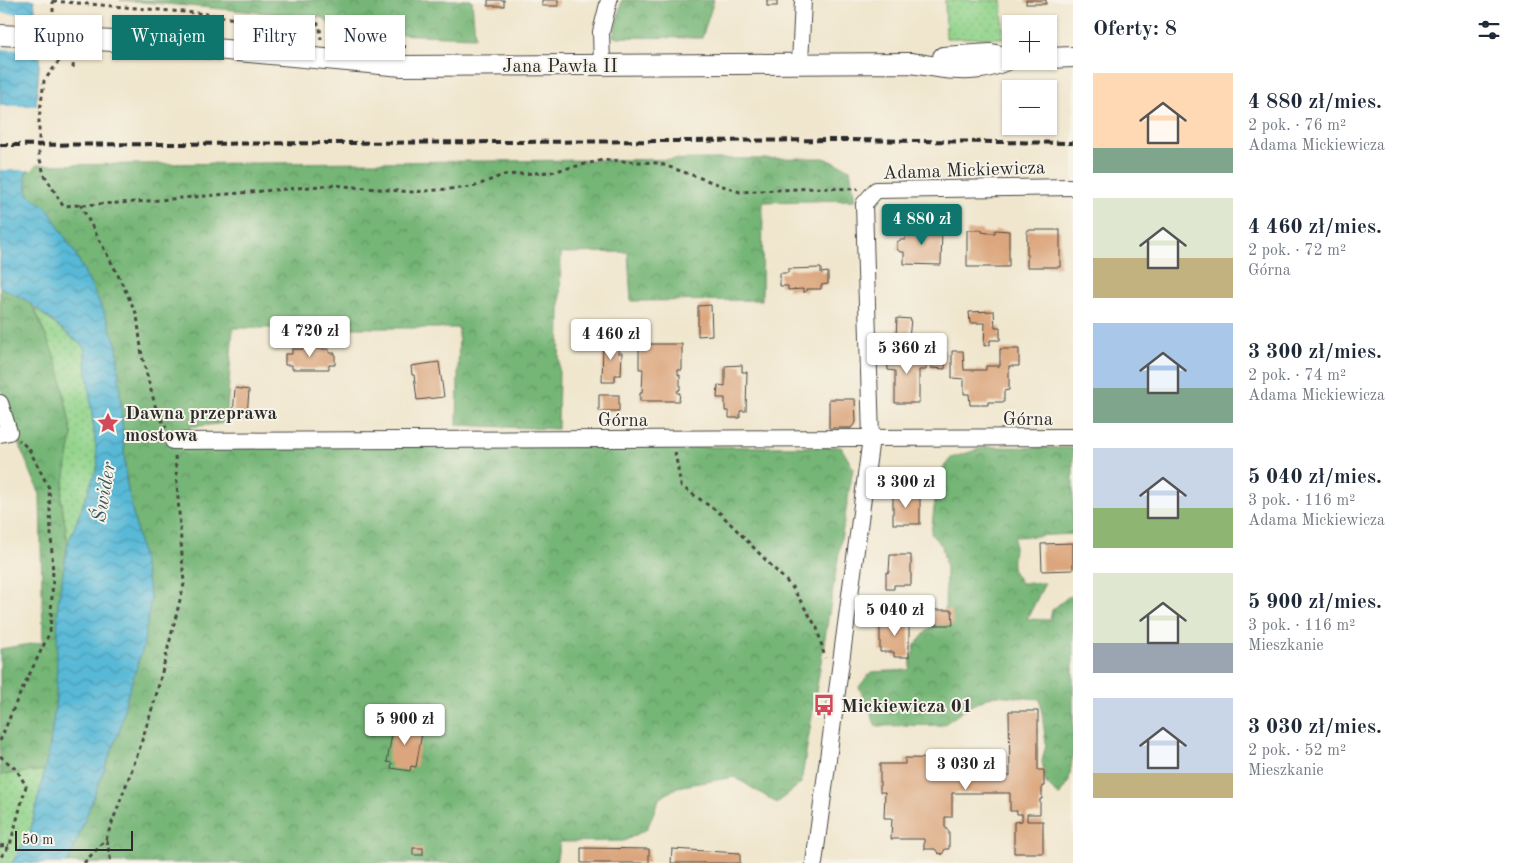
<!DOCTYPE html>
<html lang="pl">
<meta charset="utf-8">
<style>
:root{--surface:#fff;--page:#f2f2f3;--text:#1f2937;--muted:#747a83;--accent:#0f766e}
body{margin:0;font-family:"Old Standard TT",serif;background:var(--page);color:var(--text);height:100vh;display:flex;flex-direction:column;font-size:19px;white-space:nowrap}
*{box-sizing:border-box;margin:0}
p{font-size:16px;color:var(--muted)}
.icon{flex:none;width:28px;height:28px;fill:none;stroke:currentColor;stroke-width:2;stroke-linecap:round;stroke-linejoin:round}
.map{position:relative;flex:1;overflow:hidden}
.sheet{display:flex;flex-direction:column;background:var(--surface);width:450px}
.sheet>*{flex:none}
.banner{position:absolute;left:15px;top:15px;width:475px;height:45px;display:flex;gap:10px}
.controls{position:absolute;left:1002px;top:15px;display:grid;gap:10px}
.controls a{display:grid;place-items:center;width:55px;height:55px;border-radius:0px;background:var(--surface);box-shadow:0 1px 4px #0004;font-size:25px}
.scale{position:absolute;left:15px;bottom:12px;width:118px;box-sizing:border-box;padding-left:5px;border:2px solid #2b2b2b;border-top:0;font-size:14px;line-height:18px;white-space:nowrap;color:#2b2b2b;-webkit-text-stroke:4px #f7f3e8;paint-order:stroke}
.price{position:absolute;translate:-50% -42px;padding:0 11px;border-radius:5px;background:#fff;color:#222;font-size:16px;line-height:32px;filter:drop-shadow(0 1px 2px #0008)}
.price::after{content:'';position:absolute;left:50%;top:30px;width:15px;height:11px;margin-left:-8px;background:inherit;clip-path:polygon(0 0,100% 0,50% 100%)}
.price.selected{background:var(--accent);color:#fff}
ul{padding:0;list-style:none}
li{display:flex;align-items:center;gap:15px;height:125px;padding:0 20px}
li span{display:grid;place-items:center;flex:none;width:140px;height:100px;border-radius:0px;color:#555}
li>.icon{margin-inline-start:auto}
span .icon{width:60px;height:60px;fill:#fffc;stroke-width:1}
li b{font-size:21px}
h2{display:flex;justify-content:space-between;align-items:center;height:60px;padding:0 20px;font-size:21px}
.pill{padding:0 18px;border-radius:0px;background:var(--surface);box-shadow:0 1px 4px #0004;font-size:18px;line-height:45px}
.pill.selected{background:var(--accent);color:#fff}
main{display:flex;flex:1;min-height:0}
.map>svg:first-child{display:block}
.grass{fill:url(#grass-dots);stroke:#5e7f5a}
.forest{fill:url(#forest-crowns);stroke:#507050}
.water{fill:url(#water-waves);stroke:#427281}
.pier{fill:#f0e6cd}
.building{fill:#dba67d}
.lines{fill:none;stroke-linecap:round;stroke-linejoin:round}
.minor-casing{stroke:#494743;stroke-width:18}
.major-casing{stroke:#494743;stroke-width:22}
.path{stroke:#494743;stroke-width:3;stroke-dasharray:4 4;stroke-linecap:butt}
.minor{stroke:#fff;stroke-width:16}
.major{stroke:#fff;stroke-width:20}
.rail{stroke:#2b2b2b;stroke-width:4;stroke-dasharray:8 4;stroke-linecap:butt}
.major-bridge-casing{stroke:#494743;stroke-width:22;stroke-linecap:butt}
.major-bridge{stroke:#fff;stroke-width:20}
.labels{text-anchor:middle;stroke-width:4;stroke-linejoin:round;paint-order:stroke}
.street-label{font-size:19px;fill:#2b2b2b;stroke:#f7f3e8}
.poi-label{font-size:19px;font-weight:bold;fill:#2b2b2b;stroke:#f7f3e8;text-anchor:start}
.water-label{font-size:20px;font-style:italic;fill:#38565f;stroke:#f7f3e8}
</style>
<main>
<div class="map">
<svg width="1073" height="863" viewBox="0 0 1073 863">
<defs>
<pattern id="grass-dots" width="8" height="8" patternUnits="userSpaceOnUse" patternTransform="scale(1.25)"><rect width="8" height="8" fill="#91d38a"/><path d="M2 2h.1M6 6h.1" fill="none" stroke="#7db577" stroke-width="1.8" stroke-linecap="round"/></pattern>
<pattern id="forest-crowns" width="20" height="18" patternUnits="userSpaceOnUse" patternTransform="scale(1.25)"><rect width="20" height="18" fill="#74b576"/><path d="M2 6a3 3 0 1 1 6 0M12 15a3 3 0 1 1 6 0" fill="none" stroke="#5f9361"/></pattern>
<pattern id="water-waves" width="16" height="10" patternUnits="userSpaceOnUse" patternTransform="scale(1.25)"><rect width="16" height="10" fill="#58b9d7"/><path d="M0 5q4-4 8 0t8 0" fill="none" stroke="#4997af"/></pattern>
</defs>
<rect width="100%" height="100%" fill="#f7f3e8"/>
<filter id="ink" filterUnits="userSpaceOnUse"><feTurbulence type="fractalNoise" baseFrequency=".02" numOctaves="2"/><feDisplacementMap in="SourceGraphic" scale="10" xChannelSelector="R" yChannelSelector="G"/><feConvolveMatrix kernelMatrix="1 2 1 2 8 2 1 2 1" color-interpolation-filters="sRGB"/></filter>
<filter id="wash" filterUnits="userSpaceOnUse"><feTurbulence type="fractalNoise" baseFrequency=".0096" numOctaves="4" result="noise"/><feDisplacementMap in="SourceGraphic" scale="20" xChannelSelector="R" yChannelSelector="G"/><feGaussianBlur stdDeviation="1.12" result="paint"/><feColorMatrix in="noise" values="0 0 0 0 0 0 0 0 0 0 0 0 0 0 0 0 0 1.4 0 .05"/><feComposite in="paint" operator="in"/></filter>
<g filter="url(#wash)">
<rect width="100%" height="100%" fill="#f0e6cd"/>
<g class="grass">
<polygon points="945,0 1002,0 1003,38 946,38"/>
<polygon points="34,308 84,347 98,465 68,544 61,498 72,434 58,365"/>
<polygon points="45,770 30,832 12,863 0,863 0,775"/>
</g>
<g class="forest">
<polygon points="120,0 472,0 475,37 335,32 324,18"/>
<polygon points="622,0 714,0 702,38 613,37"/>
<polygon points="824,158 850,169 855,200 763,202 762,300 631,301 628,252 561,253 558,429 457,425 459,328 233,328 226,423 190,427 190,446 841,447 853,468 801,783 777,803 734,777 677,787 659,799 647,829 624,841 560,842 556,863 68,863 120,729 126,700 151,599 126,480 117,346 104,312 75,253 47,208 28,194 25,174 34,165"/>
<polygon points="0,287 26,300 34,308 58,365 72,434 61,498 68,544 64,572 56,699 49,751 45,770 0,775 0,649 43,642 40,494 8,419 10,405 0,389"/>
<polygon points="986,447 1073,448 1073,534 1015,537 1012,569 1021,583 1045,583 1027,619 1050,620 1052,610 1068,597 1073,596 1073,753 1069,781 1059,796 1046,783 1042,761 1046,744 1040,699 994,695 970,706 943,725 876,726 859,687 871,672 909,670 915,645 945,610 946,567 942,546 931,534 938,474 951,458"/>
</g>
<polygon class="water" points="0,0 34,0 40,55 35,119 34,165 25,174 28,194 47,208 75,253 104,312 117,346 126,480 151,599 143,648 126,700 120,729 68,863 12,863 30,832 49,751 56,699 58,602 68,544 98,465 84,347 26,300 0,287"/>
<g class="pier">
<polygon points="0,13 38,15 42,51 0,49"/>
<polygon points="0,106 39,106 36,165 32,170 0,170"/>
</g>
<g id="blocks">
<g class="building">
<rect x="488" y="0" width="16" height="6"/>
<rect x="542" y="0" width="16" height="6"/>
<rect x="767" y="0" width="10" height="6"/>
<rect x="1026" y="0" width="20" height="4"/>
<polygon points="905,228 942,229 941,265 904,264 904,252 900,252 897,249 897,242 900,240 905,240"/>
<polygon points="967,230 982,230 982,232 988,233 995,233 995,230 1009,231 1009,267 967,267"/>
<rect x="1027" y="230" width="33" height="37"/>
<polygon points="821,268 821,273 828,272 828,284 821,285 821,289 806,289 806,292 803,292 803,289 788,290 788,286 780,286 780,273 788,273 788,269"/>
<polygon points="711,305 712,335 698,336 698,306"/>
<polygon points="994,311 995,327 1000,327 1000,340 990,340 990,345 984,346 985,323 970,323 969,312"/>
<polygon points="897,318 911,319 909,339 896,338"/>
<polygon points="603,341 619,341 618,353 622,353 621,375 615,375 615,382 602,382"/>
<polygon points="305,342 317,342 317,349 329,349 329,353 335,353 335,365 329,365 329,369 292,369 292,365 285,365 285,354 292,354 292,349 304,349"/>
<polygon points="639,344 682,344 682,370 678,370 678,375 680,375 680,390 678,390 677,393 680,393 679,401 640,401 640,393 642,393 643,369 639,369"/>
<polygon points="1000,349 1019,349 1019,366 1009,366 1009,390 1004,391 1004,402 988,402 988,405 970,405 969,394 964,394 964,379 952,378 952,351 963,351 964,370 986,370 986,366 1000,366"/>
<polygon points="931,352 946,352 945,369 931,368"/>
<polygon points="887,353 926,353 926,370 919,370 919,403 895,403 895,371 888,370"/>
<polygon points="439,362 444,397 417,400 414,375 412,375 411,366"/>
<polygon points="742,365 742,372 747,372 746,411 740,411 740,418 729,418 729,411 725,411 725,398 717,398 718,385 725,386 725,366"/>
<polygon points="235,388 249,390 247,416 233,415"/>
<rect x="599" y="395" width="20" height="16"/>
<polygon points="829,399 855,399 856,422 851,428 829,428"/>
<rect x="893" y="495" width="27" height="29"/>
<polygon points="1073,543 1073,570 1042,571 1041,544"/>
<polygon points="890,555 911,555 911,585 894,585 894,589 886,589 886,573 889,572"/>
<polygon points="934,610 952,610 953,625 934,625"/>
<polygon points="890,618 905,618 905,624 909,624 909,657 894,657 894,652 880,652 880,622 890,622"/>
<polygon points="1009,711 1038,711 1038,770 1044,770 1044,786 1042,786 1042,799 1040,799 1040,814 1027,814 1027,821 1043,821 1043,853 1014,853 1014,822 1022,821 1022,814 1017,814 1017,811 1010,811 1010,793 952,793 952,817 945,817 945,827 949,832 949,849 945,849 942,855 941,853 939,854 935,849 924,849 924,839 891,839 892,818 884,818 885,792 880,792 880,764 905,764 905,758 960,759 959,776 1010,776"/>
<polygon points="394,723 423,727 416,767 411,766 410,771 391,768 392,763 387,762"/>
<rect x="413" y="848" width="10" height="7"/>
<polygon points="581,848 649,849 649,863 581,863"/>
<polygon points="672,849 740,853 740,863 671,863"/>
</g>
</g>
</g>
<g filter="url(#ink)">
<use href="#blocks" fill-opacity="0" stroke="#494743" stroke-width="1"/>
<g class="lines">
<g class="minor-casing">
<g id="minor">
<polyline points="800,64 803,0"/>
<polyline points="602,65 601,32 609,0"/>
<polyline points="0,403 9,432 0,434"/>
<polyline points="173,441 1073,437"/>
<polyline points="814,863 871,438 864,204 876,190 1073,187"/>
</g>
</g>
<g class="major-casing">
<g id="major">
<path d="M60,38l89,5 253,23 509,-3c23,3 48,9 70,5 11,-1 21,-6 30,-10"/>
<polyline points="943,57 991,54 1006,57"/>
<polyline points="1049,58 1073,57"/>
</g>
</g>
<g class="path">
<polyline points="53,1 207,14 268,25 305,21 318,24 320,28 321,40"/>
<polyline points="53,20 53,0"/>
<polyline points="394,46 408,47"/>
<polyline points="58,53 59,61 44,81 39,119 39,156 44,174 63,206 136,202 332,185 412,192 473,187 503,175 551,172 603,160 658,163 740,192 815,188 858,189"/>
<polyline points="73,68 74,56"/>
<polyline points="80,204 116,271 137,315 142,356 156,409 166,428"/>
<polyline points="675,452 681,486 721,514 792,587 817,628 825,658"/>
<polyline points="0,741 17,700 50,632 53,578 49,488 29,449 19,440"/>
<polyline points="0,756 17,770 26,786 10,845 0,858"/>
<polyline points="107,840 111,863"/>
<polyline points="0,846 9,845"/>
<polyline points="84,863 106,839 138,753 156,696 184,584 175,455"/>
</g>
<use href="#minor" class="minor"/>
<use href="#major" class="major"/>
<polyline class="rail" points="0,145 845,140 1073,143"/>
<g class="major-bridge-casing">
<polyline id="major-bridge" points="0,35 60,38"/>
</g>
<use href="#major-bridge" class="major-bridge"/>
</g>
</g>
<defs>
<g id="sight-bare" transform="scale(1.725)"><path d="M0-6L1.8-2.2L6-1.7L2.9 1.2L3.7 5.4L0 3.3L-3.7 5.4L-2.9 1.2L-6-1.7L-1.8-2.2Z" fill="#d1495b" stroke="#f7f3e8" stroke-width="2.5" paint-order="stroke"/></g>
<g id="bus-bare" transform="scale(1.725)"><path d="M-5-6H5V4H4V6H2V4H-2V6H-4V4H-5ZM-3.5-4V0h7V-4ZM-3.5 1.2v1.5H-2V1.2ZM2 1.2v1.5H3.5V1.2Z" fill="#d1495b" stroke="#f7f3e8" stroke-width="2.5" paint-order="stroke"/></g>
</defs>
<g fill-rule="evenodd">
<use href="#sight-bare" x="108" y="423"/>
<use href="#bus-bare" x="824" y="705"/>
</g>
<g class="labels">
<g class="street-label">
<text x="560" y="72">Jana Pawła II</text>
<text transform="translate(964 169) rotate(-2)" y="7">Adama Mickiewicza</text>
<text x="1028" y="425">Górna</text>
<text x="623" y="426">Górna</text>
</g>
<g class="poi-label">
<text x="125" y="419">Dawna przeprawa<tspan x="125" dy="22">mostowa</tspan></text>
<text x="841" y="712">Mickiewicza 01</text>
</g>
<g class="water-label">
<text transform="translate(103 492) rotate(-80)" y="7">Świder</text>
</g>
</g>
</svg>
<div class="controls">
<a>+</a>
<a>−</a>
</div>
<div class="scale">50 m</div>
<b class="price selected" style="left:922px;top:246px">4 880 zł</b>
<b class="price" style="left:310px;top:358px">4 720 zł</b>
<b class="price" style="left:611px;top:361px">4 460 zł</b>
<b class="price" style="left:907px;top:375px">5 360 zł</b>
<b class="price" style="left:906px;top:509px">3 300 zł</b>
<b class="price" style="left:895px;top:637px">5 040 zł</b>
<b class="price" style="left:405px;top:746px">5 900 zł</b>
<b class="price" style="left:966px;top:791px">3 030 zł</b>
<div class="banner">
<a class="pill">Kupno</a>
<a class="pill selected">Wynajem</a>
<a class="pill">Filtry</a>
<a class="pill">Nowe</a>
</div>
</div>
<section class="sheet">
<h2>Oferty: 8<svg class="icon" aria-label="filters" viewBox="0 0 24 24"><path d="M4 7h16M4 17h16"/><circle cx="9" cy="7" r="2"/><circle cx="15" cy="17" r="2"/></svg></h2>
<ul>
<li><span style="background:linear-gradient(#ffd9b3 75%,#7fa58c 0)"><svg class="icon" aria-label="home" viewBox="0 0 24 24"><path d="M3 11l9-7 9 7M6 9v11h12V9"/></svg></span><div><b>4 880 zł/mies.</b><p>2 pok. · 76 m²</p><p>Adama Mickiewicza</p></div></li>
<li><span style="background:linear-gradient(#dfe7d0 60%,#c2b280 0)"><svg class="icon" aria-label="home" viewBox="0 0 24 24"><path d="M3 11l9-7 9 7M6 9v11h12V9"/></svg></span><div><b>4 460 zł/mies.</b><p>2 pok. · 72 m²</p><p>Górna</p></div></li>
<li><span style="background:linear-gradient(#a9c7e8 65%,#7fa58c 0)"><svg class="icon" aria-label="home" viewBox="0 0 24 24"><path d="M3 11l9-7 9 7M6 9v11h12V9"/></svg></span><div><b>3 300 zł/mies.</b><p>2 pok. · 74 m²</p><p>Adama Mickiewicza</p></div></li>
<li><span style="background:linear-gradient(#c9d6e8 60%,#8fb573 0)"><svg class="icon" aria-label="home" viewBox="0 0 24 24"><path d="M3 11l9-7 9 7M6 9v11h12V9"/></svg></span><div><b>5 040 zł/mies.</b><p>3 pok. · 116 m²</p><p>Adama Mickiewicza</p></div></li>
<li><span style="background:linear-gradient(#dfe7d0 70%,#9aa5b1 0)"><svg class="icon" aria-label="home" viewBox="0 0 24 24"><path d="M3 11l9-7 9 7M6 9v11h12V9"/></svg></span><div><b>5 900 zł/mies.</b><p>3 pok. · 116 m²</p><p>Mieszkanie</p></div></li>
<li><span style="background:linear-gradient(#c9d6e8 75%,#c2b280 0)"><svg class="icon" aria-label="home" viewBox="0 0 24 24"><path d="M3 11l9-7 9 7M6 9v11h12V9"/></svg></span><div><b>3 030 zł/mies.</b><p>2 pok. · 52 m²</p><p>Mieszkanie</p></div></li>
</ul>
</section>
</main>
